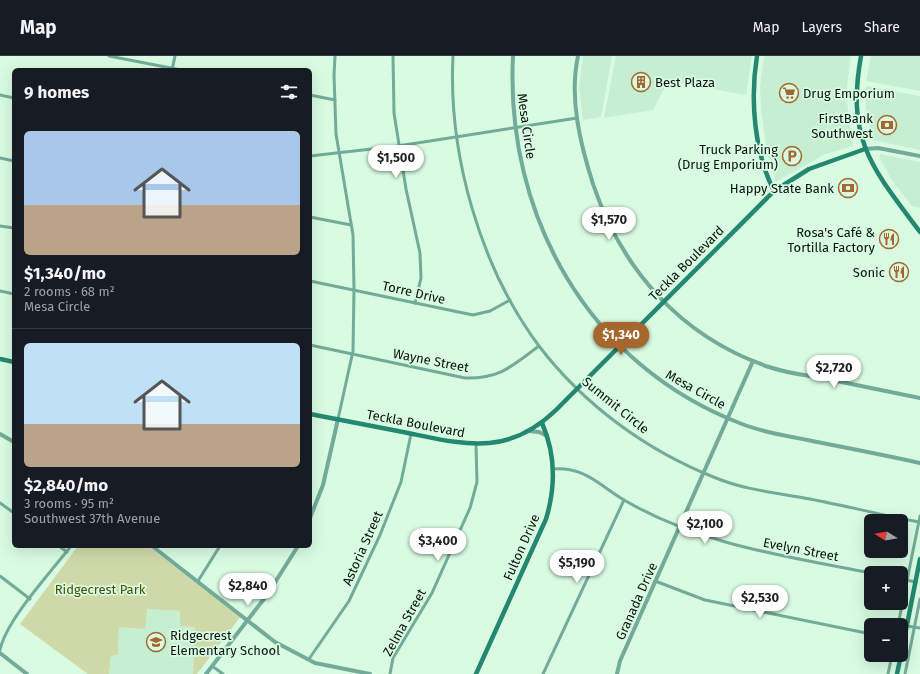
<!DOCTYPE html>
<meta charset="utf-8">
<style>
:root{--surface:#171b24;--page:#242831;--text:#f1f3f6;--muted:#9ea1a6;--line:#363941;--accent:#a5672d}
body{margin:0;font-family:"Fira Sans",sans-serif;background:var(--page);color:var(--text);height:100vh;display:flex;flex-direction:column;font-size:15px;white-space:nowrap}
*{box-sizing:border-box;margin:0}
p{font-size:13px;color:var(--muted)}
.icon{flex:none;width:22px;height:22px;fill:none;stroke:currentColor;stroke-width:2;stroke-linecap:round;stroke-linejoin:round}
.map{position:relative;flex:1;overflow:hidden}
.drawer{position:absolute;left:12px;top:12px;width:300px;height:480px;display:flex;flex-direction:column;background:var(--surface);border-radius:6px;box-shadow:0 4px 16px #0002}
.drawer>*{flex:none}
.needle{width:26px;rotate:281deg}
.controls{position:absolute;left:864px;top:458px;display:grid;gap:8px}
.controls a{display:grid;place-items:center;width:44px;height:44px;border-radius:6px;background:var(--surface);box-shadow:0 4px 16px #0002;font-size:20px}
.price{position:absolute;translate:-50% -34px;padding:0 9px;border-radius:14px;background:#fff;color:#222;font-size:13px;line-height:26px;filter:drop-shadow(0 1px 2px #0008)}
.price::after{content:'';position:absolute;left:50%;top:24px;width:12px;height:9px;margin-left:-6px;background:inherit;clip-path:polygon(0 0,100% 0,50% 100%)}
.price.active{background:var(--accent);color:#fff}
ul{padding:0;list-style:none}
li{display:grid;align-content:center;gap:8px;height:212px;padding:0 12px}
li+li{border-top:1px solid var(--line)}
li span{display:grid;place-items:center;height:124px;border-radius:6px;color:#555}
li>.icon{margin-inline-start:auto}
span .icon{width:72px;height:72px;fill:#fffc;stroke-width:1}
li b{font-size:17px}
h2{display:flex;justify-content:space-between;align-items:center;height:48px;padding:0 12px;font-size:17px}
header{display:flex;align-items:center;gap:24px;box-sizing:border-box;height:56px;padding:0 20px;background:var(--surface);border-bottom:1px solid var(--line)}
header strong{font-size:19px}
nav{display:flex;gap:22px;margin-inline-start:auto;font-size:14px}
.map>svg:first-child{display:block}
.built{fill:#c6efd2}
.green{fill:#cfd9a8}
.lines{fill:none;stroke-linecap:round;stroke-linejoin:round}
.minor{stroke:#73ab9a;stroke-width:3}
.tertiary{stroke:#73ab9a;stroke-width:4}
.secondary{stroke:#248870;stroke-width:4.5}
.labels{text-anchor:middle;stroke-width:3.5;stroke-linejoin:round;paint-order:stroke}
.poi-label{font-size:13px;fill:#08140c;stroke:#d8fbe2;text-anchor:end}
.street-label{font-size:13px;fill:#08140c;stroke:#d8fbe2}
.park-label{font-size:13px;fill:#485109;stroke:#d8fbe2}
</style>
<header>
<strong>Map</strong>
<nav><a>Map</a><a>Layers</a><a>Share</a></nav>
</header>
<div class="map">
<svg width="920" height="618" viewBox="0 0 920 618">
<rect width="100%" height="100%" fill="#d8fbe2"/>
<g class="built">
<polygon points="583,0 612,0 601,61 583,64 579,30"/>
<polygon points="616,0 752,0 746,39 668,25 653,54 604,62"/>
<polygon points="764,0 851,0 846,39 853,90 823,99 776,126 767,97 761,53 760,31"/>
<polygon points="871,0 920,0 920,35 866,25"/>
<polygon points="866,30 920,40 920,94 873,84 866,57"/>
<polygon points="880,98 920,106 920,152 912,150 891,123 879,100"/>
<polygon points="146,553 181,555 195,571 193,618 109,618 111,600 118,599 119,571"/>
</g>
<polygon class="green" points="78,490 148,490 241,560 197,618 193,618 195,571 180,570 180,555 147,553 145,573 119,571 118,599 111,600 109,618 88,618 20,568"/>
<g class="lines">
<g class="minor">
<polyline points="109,0 181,14"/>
<polyline points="335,0 334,19 336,78 353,179 354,233 353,295 338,363"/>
<polyline points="393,0 394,57 406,133 420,197 421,222 415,247"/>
<path d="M453,0c-5,98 27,211 86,290 45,59 108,105 177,132 29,12 62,15 94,21 36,7 72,16 109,23"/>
<polyline points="172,14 175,0"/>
<polyline points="0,39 14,42"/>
<polyline points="310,39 335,44"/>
<polyline points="310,100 398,90 577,62"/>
<polyline points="0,102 14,105"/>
<polyline points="310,161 351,169"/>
<polyline points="0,170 14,172"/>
<polyline points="310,225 473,259 490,255 510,244"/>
<polyline points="0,235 14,238"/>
<path d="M310,289l155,33c35,1 47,-12 74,-32"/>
<path d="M554,413c31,-2 45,16 70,31 77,45 161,56 247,73"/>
<polyline points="0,447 14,457"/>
<polyline points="59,490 67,496"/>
<polyline points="0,520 30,543"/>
<polyline points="901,523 916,526"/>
<polyline points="198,525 220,490"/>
<polyline points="655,525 705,544 871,578"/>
<polyline points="898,569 920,460"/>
<polyline points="907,570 920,572"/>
<path d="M0,594c6,-30 51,-78 71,-104"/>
<polyline points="309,603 349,545 380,479 401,426 411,378"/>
<polyline points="212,610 223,618"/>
<polyline points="390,618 393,602 432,537 470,452 477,426 476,388"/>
<polyline points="543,618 624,444"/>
<polyline points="888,618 892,599"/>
<polyline points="905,618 920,543"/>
</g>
<g class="tertiary">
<path d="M513,0c-8,160 76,310 229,368 22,9 47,12 70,17 36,7 72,14 108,22"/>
<path d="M578,0c-9,42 2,87 15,128 29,86 88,153 176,183 17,6 35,8 53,11 33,7 65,13 98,20"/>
<polyline points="865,93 878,92 920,100"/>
<polyline points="528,375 539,376 547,380"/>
<polyline points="0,378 14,386"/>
<polyline points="310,462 323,429 338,363"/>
<polyline points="152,490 275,586 315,607 370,618"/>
<polyline points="0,597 27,618"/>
<polyline points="206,618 267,539 298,490"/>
<polyline points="617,618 620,605 753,305"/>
</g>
<g class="secondary">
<path d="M757,0c-7,43 -3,96 17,135"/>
<path d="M861,0c-15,84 11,112 59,176"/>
<polyline points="0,303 14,306"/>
<path d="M310,358c31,6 62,12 93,18 60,12 103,26 153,-22l218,-219 35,-22 56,-20"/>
<polyline points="901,599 920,503"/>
<path d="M476,618l70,-155c10,-33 10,-64 -4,-96"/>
<polyline points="897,618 901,599"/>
</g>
</g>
<defs>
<g id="building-ring" transform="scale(1)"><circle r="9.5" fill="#d8fbe2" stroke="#a5672d" stroke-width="1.5"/><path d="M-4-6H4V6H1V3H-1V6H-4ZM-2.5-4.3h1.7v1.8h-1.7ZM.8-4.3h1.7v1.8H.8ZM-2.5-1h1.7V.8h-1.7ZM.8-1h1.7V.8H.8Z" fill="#a5672d"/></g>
<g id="supermarket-ring" transform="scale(1)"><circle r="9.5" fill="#d8fbe2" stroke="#a5672d" stroke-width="1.5"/><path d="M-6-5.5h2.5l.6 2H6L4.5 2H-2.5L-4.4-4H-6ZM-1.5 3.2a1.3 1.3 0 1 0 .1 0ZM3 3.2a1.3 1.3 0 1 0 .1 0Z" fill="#a5672d"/></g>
<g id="bank-ring" transform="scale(1)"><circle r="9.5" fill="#d8fbe2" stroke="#a5672d" stroke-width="1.5"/><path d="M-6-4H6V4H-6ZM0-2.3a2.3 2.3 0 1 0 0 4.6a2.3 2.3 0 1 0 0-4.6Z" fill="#a5672d"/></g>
<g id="parking-ring" transform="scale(1)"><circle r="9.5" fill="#d8fbe2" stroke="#a5672d" stroke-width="1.5"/><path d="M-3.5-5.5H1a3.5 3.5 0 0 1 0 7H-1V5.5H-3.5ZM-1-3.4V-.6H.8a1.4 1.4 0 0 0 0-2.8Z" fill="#a5672d"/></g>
<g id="restaurant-ring" transform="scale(1)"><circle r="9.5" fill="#d8fbe2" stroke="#a5672d" stroke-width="1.5"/><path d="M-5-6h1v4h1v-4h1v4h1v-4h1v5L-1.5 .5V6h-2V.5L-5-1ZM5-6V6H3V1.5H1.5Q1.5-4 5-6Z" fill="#a5672d"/></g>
<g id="school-ring" transform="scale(1)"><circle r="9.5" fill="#d8fbe2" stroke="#a5672d" stroke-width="1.5"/><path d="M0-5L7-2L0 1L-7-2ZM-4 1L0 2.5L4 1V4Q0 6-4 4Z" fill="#a5672d"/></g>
</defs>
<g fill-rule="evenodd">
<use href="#building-ring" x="641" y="26"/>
<use href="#supermarket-ring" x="789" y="37"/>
<use href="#bank-ring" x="887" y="69"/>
<use href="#parking-ring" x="792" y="100"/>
<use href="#bank-ring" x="848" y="132"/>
<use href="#restaurant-ring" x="889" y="183"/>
<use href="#restaurant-ring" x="899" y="216"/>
<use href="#school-ring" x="156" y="586"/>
</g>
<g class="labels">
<g class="poi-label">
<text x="655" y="31" text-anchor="start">Best Plaza</text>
<text x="803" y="42" text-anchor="start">Drug Emporium</text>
<text x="873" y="67">FirstBank<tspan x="873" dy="15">Southwest</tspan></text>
<text x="778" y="98">Truck Parking<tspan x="778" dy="15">(Drug Emporium)</tspan></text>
<text x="834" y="137">Happy State Bank</text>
<text x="875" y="181">Rosa's Café &amp;<tspan x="875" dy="15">Tortilla Factory</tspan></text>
<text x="885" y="221">Sonic</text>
<text x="170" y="584" text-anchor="start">Ridgecrest<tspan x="170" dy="15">Elementary School</tspan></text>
</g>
<g class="street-label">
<text transform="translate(527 70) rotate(82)" y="5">Mesa Circle</text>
<text transform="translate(686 207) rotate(-45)" y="5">Teckla Boulevard</text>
<text transform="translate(414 236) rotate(13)" y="5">Torre Drive</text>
<text transform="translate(431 304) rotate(11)" y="5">Wayne Street</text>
<text transform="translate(696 333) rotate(29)" y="5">Mesa Circle</text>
<text transform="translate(616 349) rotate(39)" y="5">Summit Circle</text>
<text transform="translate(416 367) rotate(11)" y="5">Teckla Boulevard</text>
<text transform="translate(521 491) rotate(-66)" y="5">Fulton Drive</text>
<text transform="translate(362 492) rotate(-66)" y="5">Astoria Street</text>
<text transform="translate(801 493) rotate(11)" y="5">Evelyn Street</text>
<text transform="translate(636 545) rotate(-66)" y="5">Granada Drive</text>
<text transform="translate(404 566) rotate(-61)" y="5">Zelma Street</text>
</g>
<g class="park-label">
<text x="100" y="538">Ridgecrest Park</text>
</g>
</g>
</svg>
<div class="controls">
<a><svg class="needle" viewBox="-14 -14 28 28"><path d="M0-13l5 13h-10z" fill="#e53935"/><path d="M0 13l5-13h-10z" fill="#9ea1a6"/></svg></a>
<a>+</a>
<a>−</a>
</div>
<b class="price" style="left:396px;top:123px">$1,500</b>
<b class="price" style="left:609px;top:185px">$1,570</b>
<b class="price active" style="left:621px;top:300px">$1,340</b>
<b class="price" style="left:834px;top:333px">$2,720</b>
<b class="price" style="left:705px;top:489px">$2,100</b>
<b class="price" style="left:438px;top:506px">$3,400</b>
<b class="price" style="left:577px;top:528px">$5,190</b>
<b class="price" style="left:248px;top:551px">$2,840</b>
<b class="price" style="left:760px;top:563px">$2,530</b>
<section class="drawer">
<h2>9 homes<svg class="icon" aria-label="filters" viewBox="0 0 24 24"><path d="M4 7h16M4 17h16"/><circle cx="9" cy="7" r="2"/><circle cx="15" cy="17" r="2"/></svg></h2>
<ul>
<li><span style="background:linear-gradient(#a9c7e8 60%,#b9a48a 0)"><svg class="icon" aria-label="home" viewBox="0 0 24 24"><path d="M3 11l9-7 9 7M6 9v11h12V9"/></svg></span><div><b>$1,340/mo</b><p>2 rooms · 68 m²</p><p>Mesa Circle</p></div></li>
<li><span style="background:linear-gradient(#bfe0f5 65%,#b9a48a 0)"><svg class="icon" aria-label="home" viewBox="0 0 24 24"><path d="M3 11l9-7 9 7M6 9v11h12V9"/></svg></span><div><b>$2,840/mo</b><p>3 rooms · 95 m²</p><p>Southwest 37th Avenue</p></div></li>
</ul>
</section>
</div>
